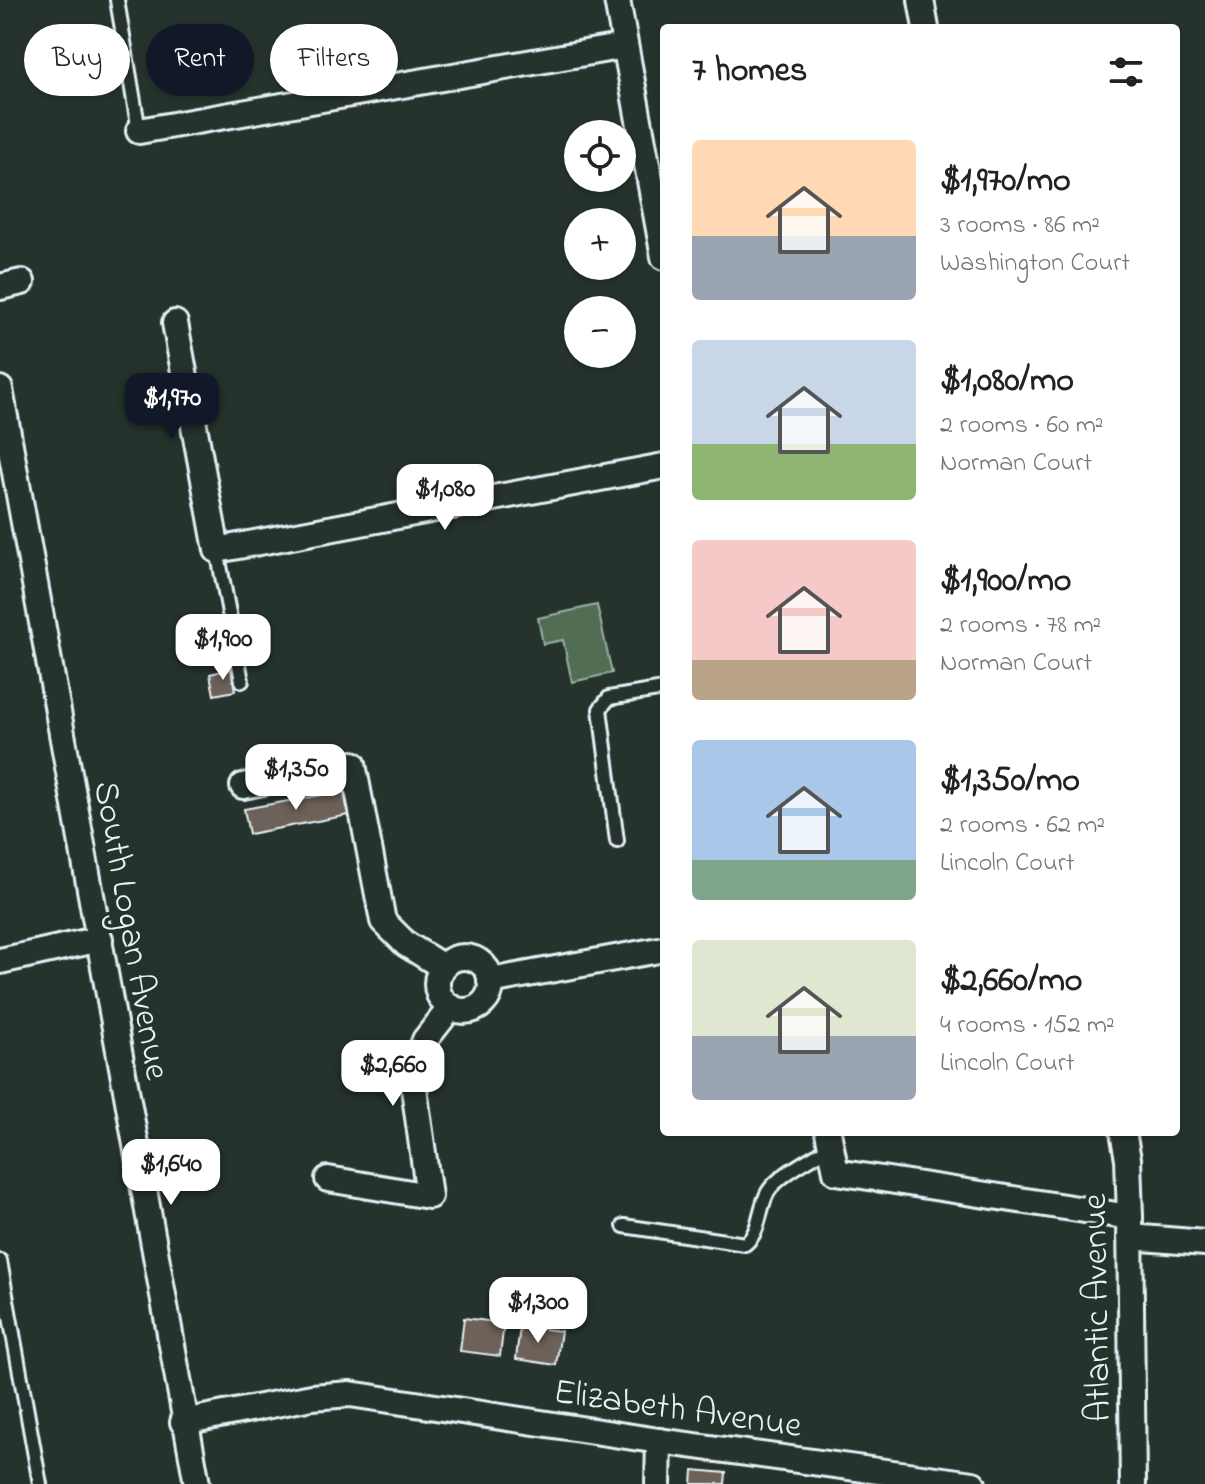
<!DOCTYPE html>
<meta charset="utf-8">
<style>
:root{--surface:#fff;--page:#f2f2f2;--text:#222;--muted:#767676;--accent:#111827}
body{margin:0;font-family:"Indie Flower",sans-serif;background:var(--page);color:var(--text);height:100vh;display:flex;flex-direction:column;font-size:30px;white-space:nowrap}
*{box-sizing:border-box;margin:0}
p{font-size:26px;color:var(--muted)}
.icon{flex:none;width:44px;height:44px;fill:none;stroke:currentColor;stroke-width:2;stroke-linecap:round;stroke-linejoin:round}
.map{position:relative;flex:1;overflow:hidden}
.side{position:absolute;left:660px;top:24px;width:520px;height:1112px;display:flex;flex-direction:column;background:var(--surface);border-radius:8px;box-shadow:0 2px 6px #0004}
.side>*{flex:none}
.guide{position:absolute;left:24px;top:24px;width:516px;height:72px;display:flex;gap:16px}
.tools{position:absolute;left:564px;top:120px;display:grid;gap:16px}
.tools a{display:grid;place-items:center;width:72px;height:72px;border-radius:50%;background:var(--surface);box-shadow:0 2px 6px #0004;font-size:40px}
.price{position:absolute;translate:-50% -68px;padding:0 18px;border-radius:16px;background:#fff;color:#222;font-size:26px;line-height:52px;filter:drop-shadow(0 2px 4px #0008)}
.price::after{content:'';position:absolute;left:50%;top:48px;width:24px;height:18px;margin-left:-12px;background:inherit;clip-path:polygon(0 0,100% 0,50% 100%)}
.price.active{background:var(--accent);color:#fff}
ul{padding:0;list-style:none}
li{display:flex;align-items:center;gap:24px;height:200px;padding:0 32px}
li span{display:grid;place-items:center;flex:none;width:224px;height:160px;border-radius:8px;color:#555}
li>.icon{margin-inline-start:auto}
span .icon{width:96px;height:96px;fill:#fffc;stroke-width:1}
li b{font-size:34px}
h2{display:flex;justify-content:space-between;align-items:center;height:96px;padding:0 32px;font-size:34px}
.chip{padding:0 28px;border-radius:36px;background:var(--surface);box-shadow:0 2px 6px #0004;font-size:28px;line-height:72px}
.chip.active{background:var(--accent);color:#fff}
.map>svg:first-child{display:block}
.green{fill:#516e55;stroke:#9cb0a6;stroke-width:2}
.building{fill:#6d625a;stroke:#e8f1f8;stroke-width:2}
.lines{fill:none;stroke-linecap:round;stroke-linejoin:round}
.service-casing{stroke:#e8f1f8;stroke-width:18}
.minor-casing{stroke:#e8f1f8;stroke-width:30}
.service{stroke:#26332d;stroke-width:12}
.minor{stroke:#26332d;stroke-width:24}
.labels{text-anchor:middle;stroke-width:7;stroke-linejoin:round;paint-order:stroke}
.street-label{font-size:36px;fill:#e8f1f8;stroke:#26332d}
</style>
<div class="map">
<svg width="1205" height="1484" viewBox="0 0 1205 1484">
<rect width="100%" height="100%" fill="#26332d"/>
<filter id="ink" filterUnits="userSpaceOnUse"><feTurbulence type="fractalNoise" baseFrequency=".0125" numOctaves="2"/><feDisplacementMap in="SourceGraphic" scale="16" xChannelSelector="R" yChannelSelector="G"/><feConvolveMatrix kernelMatrix="1 2 1 2 8 2 1 2 1" color-interpolation-filters="sRGB"/></filter>
<g filter="url(#ink)">
<polygon class="green" points="597,605 612,673 572,682 563,640 543,644 538,618"/>
<g class="building">
<polygon points="231,669 235,691 214,695 210,674"/>
<polygon points="344,791 349,815 249,834 244,809"/>
<polygon points="464,1318 504,1323 500,1356 460,1351"/>
<polygon points="520,1326 561,1331 556,1365 516,1359"/>
<polygon points="693,1470 726,1473 725,1484 692,1484"/>
</g>
<g class="lines">
<g class="service-casing">
<g id="service">
<polyline points="117,0 139,131"/>
<polyline points="217,550 242,681"/>
<polyline points="617,841 600,709 609,698 664,689"/>
<path d="M624,1226l121,18c16,-12 13,-35 23,-52 11,-18 45,-34 63,-46"/>
<polyline points="0,1261 40,1484"/>
</g>
</g>
<g class="minor-casing">
<g id="minor">
<polyline points="617,0 664,257"/>
<polyline points="921,0 926,28"/>
<polyline points="139,131 625,46"/>
<polyline points="0,287 22,282"/>
<polyline points="175,323 217,550 664,466"/>
<polyline points="0,389 197,1484"/>
<polyline points="243,786 353,764 383,921 406,944 443,967"/>
<circle cx="464" cy="984" r="27"/>
<polyline points="0,961 100,939"/>
<polyline points="490,981 664,949"/>
<polyline points="828,1132 836,1172 1130,1217"/>
<polyline points="1123,1132 1128,1159 1130,1217 1133,1484"/>
<polyline points="328,1179 429,1196 412,1074 425,1040 451,1007"/>
<polyline points="1130,1237 1205,1243"/>
<polyline points="183,1422 312,1397 350,1394 659,1441 973,1484"/>
<polyline points="658,1484 659,1441"/>
</g>
</g>
<use href="#service" class="service"/>
<use href="#minor" class="minor"/>
</g>
</g>
<g class="labels">
<g class="street-label">
<text transform="translate(134 930) rotate(80)" y="13">South Logan Avenue</text>
<text transform="translate(1094 1308) rotate(-91)" y="13">Atlantic Avenue</text>
<text transform="translate(678 1406) rotate(8)" y="13">Elizabeth Avenue</text>
</g>
</g>
</svg>
<div class="tools">
<a><svg class="icon" aria-label="locate" viewBox="0 0 24 24"><circle cx="12" cy="12" r="6"/><path d="M12 2v4M12 18v4M2 12h4M18 12h4"/></svg></a>
<a>+</a>
<a>−</a>
</div>
<b class="price active" style="left:172px;top:441px">$1,970</b>
<b class="price" style="left:445px;top:532px">$1,080</b>
<b class="price" style="left:223px;top:682px">$1,900</b>
<b class="price" style="left:296px;top:812px">$1,350</b>
<b class="price" style="left:393px;top:1108px">$2,660</b>
<b class="price" style="left:171px;top:1207px">$1,640</b>
<b class="price" style="left:538px;top:1345px">$1,300</b>
<div class="guide">
<a class="chip">Buy</a>
<a class="chip active">Rent</a>
<a class="chip">Filters</a>
</div>
<section class="side">
<h2>7 homes<svg class="icon" aria-label="filters" viewBox="0 0 24 24"><path d="M4 7h16M4 17h16"/><circle cx="9" cy="7" r="2"/><circle cx="15" cy="17" r="2"/></svg></h2>
<ul>
<li><span style="background:linear-gradient(#ffd9b3 60%,#9aa5b1 0)"><svg class="icon" aria-label="home" viewBox="0 0 24 24"><path d="M3 11l9-7 9 7M6 9v11h12V9"/></svg></span><div><b>$1,970/mo</b><p>3 rooms · 86 m²</p><p>Washington Court</p></div></li>
<li><span style="background:linear-gradient(#c9d6e8 65%,#8fb573 0)"><svg class="icon" aria-label="home" viewBox="0 0 24 24"><path d="M3 11l9-7 9 7M6 9v11h12V9"/></svg></span><div><b>$1,080/mo</b><p>2 rooms · 60 m²</p><p>Norman Court</p></div></li>
<li><span style="background:linear-gradient(#f6c9c9 75%,#b9a48a 0)"><svg class="icon" aria-label="home" viewBox="0 0 24 24"><path d="M3 11l9-7 9 7M6 9v11h12V9"/></svg></span><div><b>$1,900/mo</b><p>2 rooms · 78 m²</p><p>Norman Court</p></div></li>
<li><span style="background:linear-gradient(#a9c7e8 75%,#7fa58c 0)"><svg class="icon" aria-label="home" viewBox="0 0 24 24"><path d="M3 11l9-7 9 7M6 9v11h12V9"/></svg></span><div><b>$1,350/mo</b><p>2 rooms · 62 m²</p><p>Lincoln Court</p></div></li>
<li><span style="background:linear-gradient(#dfe7d0 60%,#9aa5b1 0)"><svg class="icon" aria-label="home" viewBox="0 0 24 24"><path d="M3 11l9-7 9 7M6 9v11h12V9"/></svg></span><div><b>$2,660/mo</b><p>4 rooms · 152 m²</p><p>Lincoln Court</p></div></li>
</ul>
</section>
</div>
